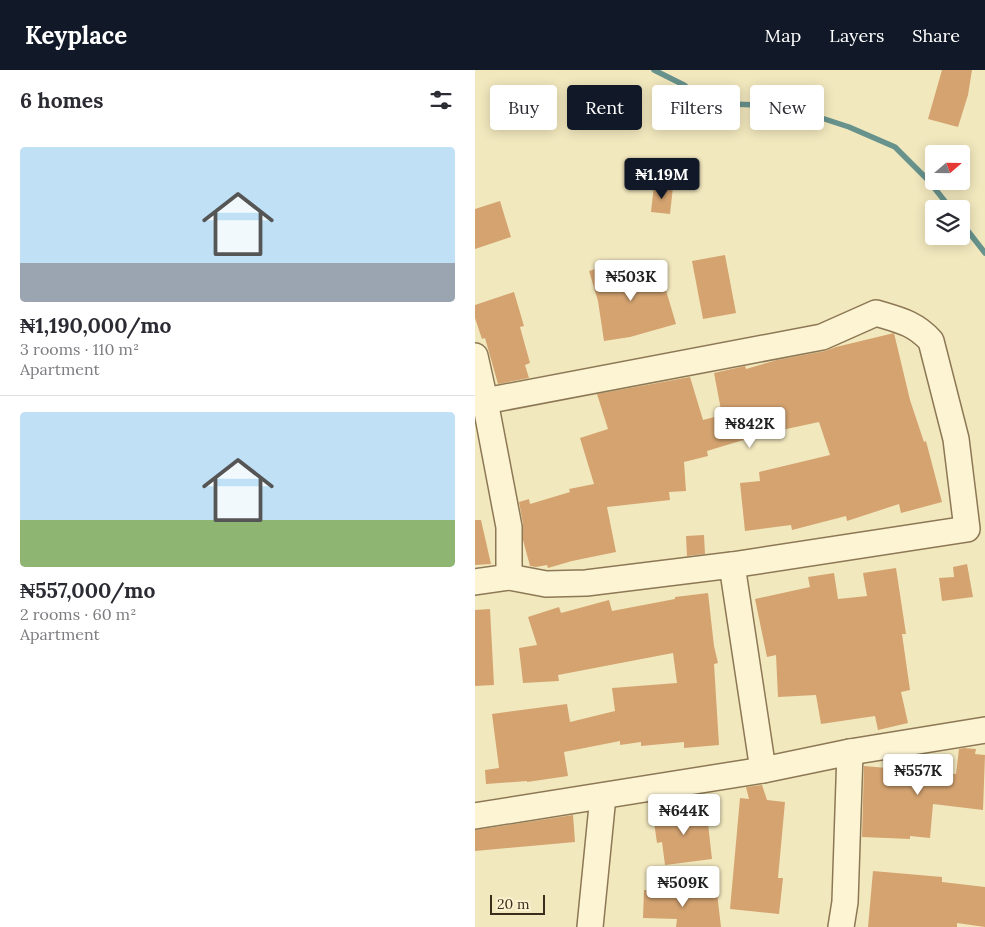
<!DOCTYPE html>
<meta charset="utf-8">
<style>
:root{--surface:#fff;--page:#f2f2f3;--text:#2b2b33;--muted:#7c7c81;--line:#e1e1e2;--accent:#111827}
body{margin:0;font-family:Lora,serif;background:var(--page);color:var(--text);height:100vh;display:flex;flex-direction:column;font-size:19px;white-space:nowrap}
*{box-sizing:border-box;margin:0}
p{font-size:16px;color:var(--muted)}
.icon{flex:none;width:28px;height:28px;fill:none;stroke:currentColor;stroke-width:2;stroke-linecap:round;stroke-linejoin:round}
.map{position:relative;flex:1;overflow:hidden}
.side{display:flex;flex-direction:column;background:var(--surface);width:475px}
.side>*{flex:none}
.top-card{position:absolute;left:15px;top:15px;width:420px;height:45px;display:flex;gap:10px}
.needle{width:32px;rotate:70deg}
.buttons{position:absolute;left:450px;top:75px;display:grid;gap:10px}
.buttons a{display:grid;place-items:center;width:45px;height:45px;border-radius:5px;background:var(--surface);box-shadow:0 2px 12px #0003;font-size:25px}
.scale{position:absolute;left:15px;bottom:12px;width:55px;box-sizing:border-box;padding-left:5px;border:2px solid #3b2d1b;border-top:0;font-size:14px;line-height:18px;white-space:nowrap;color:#3b2d1b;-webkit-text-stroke:4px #f9f1cf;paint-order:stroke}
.price{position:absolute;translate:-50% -42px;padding:0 11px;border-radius:5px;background:#fff;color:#222;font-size:16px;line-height:32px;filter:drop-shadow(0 1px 2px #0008)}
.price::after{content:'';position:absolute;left:50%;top:30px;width:15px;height:11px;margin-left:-8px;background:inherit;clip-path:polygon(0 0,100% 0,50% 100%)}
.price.selected{background:var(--accent);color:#fff}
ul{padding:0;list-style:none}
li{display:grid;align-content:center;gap:10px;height:265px;padding:0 20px}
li+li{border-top:1px solid var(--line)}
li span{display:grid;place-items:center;height:155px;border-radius:5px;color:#555}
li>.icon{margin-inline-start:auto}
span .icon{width:90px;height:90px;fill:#fffc;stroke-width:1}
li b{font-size:21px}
h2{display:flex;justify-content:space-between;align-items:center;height:60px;padding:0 20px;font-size:21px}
.chip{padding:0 18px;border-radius:5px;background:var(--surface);box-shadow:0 2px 12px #0003;font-size:18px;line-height:45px}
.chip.selected{background:var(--accent);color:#fff}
header{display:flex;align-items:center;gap:30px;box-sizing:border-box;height:70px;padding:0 25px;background:var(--accent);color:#fff}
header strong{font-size:24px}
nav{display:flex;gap:28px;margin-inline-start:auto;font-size:18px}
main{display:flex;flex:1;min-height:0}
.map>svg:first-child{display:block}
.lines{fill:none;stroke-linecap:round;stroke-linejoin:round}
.stream{stroke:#68928c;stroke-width:5.5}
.building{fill:#d4a370}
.minor-casing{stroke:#8d7855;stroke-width:28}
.minor{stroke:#fcf4d3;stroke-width:25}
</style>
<header>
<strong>Keyplace</strong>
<nav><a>Map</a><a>Layers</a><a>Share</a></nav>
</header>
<main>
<section class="side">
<h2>6 homes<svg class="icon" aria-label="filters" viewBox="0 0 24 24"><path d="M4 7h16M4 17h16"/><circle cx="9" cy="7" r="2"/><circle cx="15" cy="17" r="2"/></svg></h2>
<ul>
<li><span style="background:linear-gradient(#bfe0f5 75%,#9aa5b1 0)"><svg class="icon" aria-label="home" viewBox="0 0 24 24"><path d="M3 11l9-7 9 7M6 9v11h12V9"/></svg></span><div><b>₦1,190,000/mo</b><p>3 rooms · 110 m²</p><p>Apartment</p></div></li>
<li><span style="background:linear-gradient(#bfe0f5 70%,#8fb573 0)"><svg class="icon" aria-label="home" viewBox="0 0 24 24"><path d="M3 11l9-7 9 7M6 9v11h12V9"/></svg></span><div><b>₦557,000/mo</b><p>2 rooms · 60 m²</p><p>Apartment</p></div></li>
</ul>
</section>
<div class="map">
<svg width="510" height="857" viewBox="0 0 510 857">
<rect width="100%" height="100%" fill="#f2e8be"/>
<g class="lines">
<g class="stream">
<polyline points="179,0 209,15 231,33 310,36 374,57 420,77 453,110 476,139"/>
<polyline points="486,152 510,183"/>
</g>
</g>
<g class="building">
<polygon points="467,0 497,0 493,25 483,57 453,49"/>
<polygon points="53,32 59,51 29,60 24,42"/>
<polygon points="179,115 198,117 195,144 176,142"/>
<polygon points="25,131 36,167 0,179 0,139"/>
<polygon points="250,185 261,243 228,249 217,191"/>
<polygon points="148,190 154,209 185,200 201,254 155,267 129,271 123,231 114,201"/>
<polygon points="39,222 49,256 45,257 55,293 50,295 54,308 23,314 10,268 7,269 0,248 0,235"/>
<polygon points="419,263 435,330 449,372 451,371 467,432 426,443 424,434 372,451 371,446 317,460 316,455 270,461 265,413 285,411 284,402 355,385 344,352 288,364 232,381 233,386 209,392 211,421 194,422 195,430 132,437 141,482 97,491 73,498 72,495 61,497 55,496 48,470 48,454 44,432 54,429 55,434 95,422 94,419 119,414 105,368 133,359 122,324 215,307 228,350 247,345 239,303 270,296 271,299 302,290 350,281 361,277"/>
<polygon points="0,450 6,450 16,494 0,495"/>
<polygon points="229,465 230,484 212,486 211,466"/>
<polygon points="492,494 498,527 467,531 464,508 479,507 478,497"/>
<polygon points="421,498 431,564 427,564 435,620 426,622 433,653 403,660 400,646 346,654 341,625 303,627 301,585 292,587 280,529 335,517 333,507 359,503 363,529 392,526 388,503"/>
<polygon points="233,523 239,576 243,593 239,594 244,675 209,678 209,672 166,676 166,672 145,675 145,671 89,682 93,706 52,712 52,711 11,714 10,700 24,698 17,644 92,634 95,652 140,641 137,618 202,613 198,583 83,605 84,611 48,613 44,578 62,575 53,547 84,537 86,543 134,530 137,541 200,529 200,527"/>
<polygon points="15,539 19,615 0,616 0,540"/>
<polygon points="489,678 501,679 500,684 510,685 508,740 458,734 455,768 435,766 435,769 387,767 389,696 481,704 484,679"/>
<polygon points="287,715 292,730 310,732 303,808 308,808 304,844 255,839 265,728 274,729 271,717"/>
<polygon points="231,736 237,789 190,795 187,772 182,773 179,752 187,750 186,742"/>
<polygon points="98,745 100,772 0,781 0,760"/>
<polygon points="398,801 467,807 467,812 510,817 510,857 482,853 482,857 393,857"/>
<polygon points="169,820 242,823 246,857 201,857 202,849 168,848"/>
</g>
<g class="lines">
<g class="minor-casing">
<g id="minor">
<polyline points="0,286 10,331 34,457 34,507"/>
<polyline points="257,495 288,700"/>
<path d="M0,512l34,-5 37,7 40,-1 146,-18 235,-36 -11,-90 -25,-98c-16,-18 -32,-21 -55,-28l-54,24 -337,64"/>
<polyline points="0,746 288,700 375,682 510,660"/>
<polyline points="115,857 128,726"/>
<polyline points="366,857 370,832 375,682"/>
</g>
</g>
<use href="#minor" class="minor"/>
</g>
</svg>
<div class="buttons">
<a><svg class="needle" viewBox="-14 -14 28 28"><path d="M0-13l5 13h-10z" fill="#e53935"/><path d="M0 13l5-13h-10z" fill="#7c7c81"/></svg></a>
<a><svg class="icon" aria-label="layers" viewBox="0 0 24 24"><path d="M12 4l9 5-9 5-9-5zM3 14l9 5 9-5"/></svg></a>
</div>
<div class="scale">20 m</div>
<b class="price selected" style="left:187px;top:130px">₦1.19M</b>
<b class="price" style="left:156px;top:232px">₦503K</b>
<b class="price" style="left:275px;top:379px">₦842K</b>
<b class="price" style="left:443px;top:726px">₦557K</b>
<b class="price" style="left:209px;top:766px">₦644K</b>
<b class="price" style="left:208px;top:838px">₦509K</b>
<div class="top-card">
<a class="chip">Buy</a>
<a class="chip selected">Rent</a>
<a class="chip">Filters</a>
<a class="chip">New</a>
</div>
</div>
</main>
